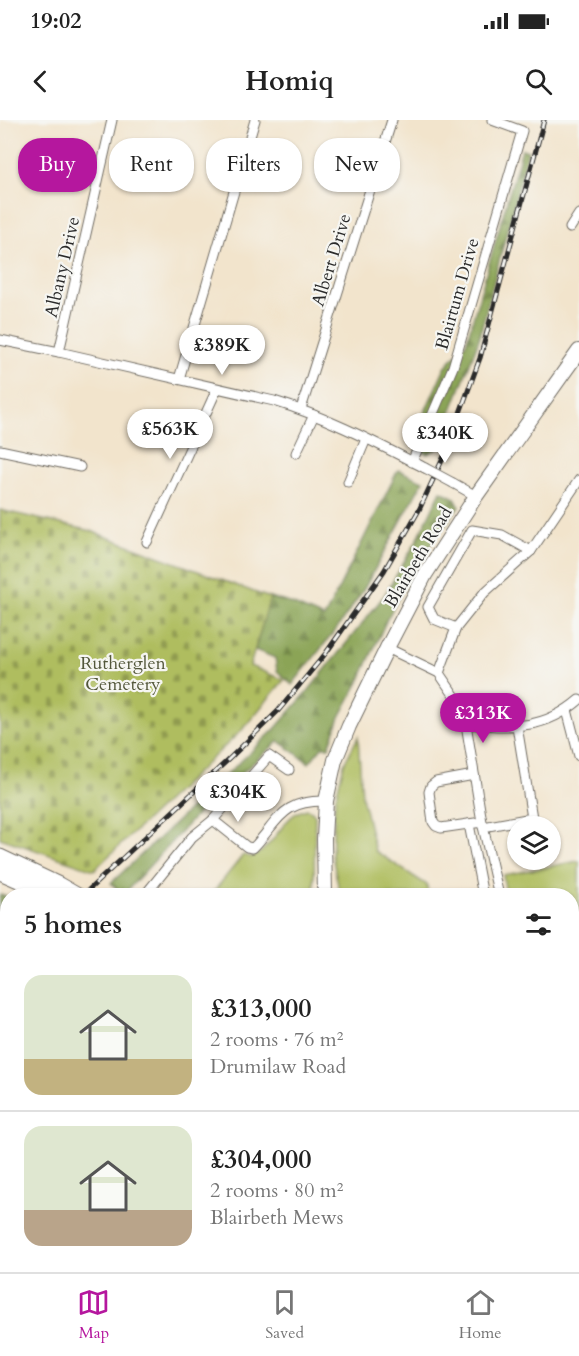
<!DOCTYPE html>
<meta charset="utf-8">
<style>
:root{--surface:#fff;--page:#f2f2f2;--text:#222;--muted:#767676;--line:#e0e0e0;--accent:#b5179e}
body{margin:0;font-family:Cardo,serif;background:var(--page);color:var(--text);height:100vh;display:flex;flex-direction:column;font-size:22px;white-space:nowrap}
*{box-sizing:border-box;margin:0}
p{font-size:20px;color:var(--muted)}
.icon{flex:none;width:33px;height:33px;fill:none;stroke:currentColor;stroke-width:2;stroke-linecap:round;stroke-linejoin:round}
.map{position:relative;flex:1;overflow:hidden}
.panel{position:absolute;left:0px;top:768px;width:579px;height:384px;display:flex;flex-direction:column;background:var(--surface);border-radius:24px 24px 0 0;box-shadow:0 2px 4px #0004}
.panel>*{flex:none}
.hud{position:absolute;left:18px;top:18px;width:543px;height:54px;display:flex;gap:12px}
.fabs{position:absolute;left:507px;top:696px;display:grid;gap:12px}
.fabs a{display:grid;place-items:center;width:54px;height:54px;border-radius:50%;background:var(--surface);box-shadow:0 2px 4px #0004;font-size:30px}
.price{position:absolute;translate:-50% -51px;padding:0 14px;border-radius:21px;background:#fff;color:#222;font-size:20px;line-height:39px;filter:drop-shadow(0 2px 3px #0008)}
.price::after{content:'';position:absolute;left:50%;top:36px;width:18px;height:14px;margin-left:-9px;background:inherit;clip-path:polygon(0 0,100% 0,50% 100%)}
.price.selected{background:var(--accent);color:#fff}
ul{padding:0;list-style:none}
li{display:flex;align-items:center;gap:18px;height:150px;padding:0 24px}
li+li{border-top:2px solid var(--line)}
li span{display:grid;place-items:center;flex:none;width:168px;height:120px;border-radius:18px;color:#555}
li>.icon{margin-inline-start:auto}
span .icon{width:72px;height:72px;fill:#fffc;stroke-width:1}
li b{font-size:26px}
h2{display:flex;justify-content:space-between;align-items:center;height:72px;padding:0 24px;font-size:26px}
.tag{padding:0 21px;border-radius:24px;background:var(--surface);box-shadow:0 2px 4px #0004;font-size:21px;line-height:54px}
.tag.selected{background:var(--accent);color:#fff}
.status{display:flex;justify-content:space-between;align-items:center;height:42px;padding:0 30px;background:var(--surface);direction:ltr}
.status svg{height:16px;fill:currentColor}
header{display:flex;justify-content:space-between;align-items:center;height:78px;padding:0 24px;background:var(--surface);font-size:27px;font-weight:700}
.dock{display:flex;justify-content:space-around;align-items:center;height:84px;border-top:2px solid var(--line);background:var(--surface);font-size:16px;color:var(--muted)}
.dock a{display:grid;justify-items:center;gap:3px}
.dock .selected{color:var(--accent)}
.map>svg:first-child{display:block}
.grass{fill:#afbd5f;stroke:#6d7445;stroke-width:1.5}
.forest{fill:url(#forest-firs);stroke:#5b6840;stroke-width:1.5}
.cemetery{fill:url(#cemetery-stones);stroke:#6d7445;stroke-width:1.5}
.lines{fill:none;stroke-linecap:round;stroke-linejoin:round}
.stream{stroke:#65addc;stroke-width:3}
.street-casing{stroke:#716c63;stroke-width:11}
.secondary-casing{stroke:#716c63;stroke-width:16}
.primary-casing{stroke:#716c63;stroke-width:17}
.street{stroke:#fff;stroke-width:9}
.secondary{stroke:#fff;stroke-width:14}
.primary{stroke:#fff;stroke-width:15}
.rail-casing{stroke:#2b2b2b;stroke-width:5}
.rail{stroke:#f6f6f2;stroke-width:3;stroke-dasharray:9;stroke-linecap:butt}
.street-bridge-casing{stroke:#716c63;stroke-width:11;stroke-linecap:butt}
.street-bridge{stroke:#fff;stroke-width:9}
.labels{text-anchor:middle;stroke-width:4.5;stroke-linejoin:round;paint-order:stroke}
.street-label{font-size:18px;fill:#2b2b2b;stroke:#f6f6f2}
.park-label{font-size:18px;fill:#53573b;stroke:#f6f6f2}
</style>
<div class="status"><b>19:02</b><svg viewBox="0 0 49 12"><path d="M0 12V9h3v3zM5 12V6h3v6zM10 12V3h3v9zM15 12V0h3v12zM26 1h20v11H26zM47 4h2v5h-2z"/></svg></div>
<header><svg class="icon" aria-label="back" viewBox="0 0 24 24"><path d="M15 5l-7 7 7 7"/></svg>Homiq<svg class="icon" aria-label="search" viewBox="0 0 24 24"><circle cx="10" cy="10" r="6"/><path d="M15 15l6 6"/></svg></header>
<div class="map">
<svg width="579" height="1152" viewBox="0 0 579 1152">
<defs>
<pattern id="forest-firs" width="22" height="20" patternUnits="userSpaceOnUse" patternTransform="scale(1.5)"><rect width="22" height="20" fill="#8ba456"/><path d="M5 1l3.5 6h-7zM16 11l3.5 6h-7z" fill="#728647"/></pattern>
<pattern id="cemetery-stones" width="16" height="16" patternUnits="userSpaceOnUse" patternTransform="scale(1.5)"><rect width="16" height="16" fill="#afbd5f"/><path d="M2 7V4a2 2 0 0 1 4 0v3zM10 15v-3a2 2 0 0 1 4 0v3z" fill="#8f9a4f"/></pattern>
</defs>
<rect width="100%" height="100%" fill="#f6f6f2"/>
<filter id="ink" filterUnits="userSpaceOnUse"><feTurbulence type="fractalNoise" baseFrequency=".0167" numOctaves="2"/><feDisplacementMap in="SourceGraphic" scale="12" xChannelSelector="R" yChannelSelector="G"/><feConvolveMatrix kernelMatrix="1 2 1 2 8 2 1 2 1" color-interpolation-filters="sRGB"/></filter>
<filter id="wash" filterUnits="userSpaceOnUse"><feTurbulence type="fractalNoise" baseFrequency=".008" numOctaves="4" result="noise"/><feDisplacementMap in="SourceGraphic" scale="24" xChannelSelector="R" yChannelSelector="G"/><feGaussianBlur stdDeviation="1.35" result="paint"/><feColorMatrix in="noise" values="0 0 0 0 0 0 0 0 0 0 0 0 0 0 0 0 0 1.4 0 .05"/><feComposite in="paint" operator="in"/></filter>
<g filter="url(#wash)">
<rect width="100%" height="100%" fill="#f2e4cc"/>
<g class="grass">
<polygon points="358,617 362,676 375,731 427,765 428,775 338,775 339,770 332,735 335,680 344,644"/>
<path d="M307,689l5,2 3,4 -1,80h-103l32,-40 9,2c4,-2 9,-5 12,-8 15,-13 22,-36 43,-40z"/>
<polygon points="579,741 579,817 574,814 572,817 572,776 506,775 503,755"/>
</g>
<g class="forest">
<polygon points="522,29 528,31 478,222 437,329 427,334 411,323 445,247 466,223"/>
<polygon points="398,350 423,361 364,469 338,507 292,565 277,551 275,538 255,530 269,478 287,482 324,498"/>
<polygon points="441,371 455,378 459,386 419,441 387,499 359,562 340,597 329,627 322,627 309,643 279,621 210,680 123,775 111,763 274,610 309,570 384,476 416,422"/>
<polygon points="0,775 8,777 7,833 0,840"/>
<polygon points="572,993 579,995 579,1138 572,1138"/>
</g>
<polygon class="cemetery" points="0,390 91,411 270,478 250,546 284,560 242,610 94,750 0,718"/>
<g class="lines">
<polyline class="stream" points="572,1051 579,1048"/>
</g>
</g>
<g filter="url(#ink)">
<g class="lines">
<g class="street-casing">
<g id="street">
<polyline points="570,108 579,94"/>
<path d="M0,220l59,12 215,49c53,16 102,42 151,67"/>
<polyline points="59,232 112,0"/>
<polyline points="179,259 255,0"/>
<polyline points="301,289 392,0"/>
<polyline points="0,330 80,347"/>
<polyline points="296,333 314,295"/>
<polyline points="412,342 453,247 522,11 492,0"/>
<polyline points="348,362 366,319"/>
<polyline points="453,363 476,376"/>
<polyline points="147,422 217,269"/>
<polyline points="456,508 434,499 428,487 472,410 502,415 531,431"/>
<polyline points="387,528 439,553 454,575 466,604 482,702 499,776"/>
<polyline points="439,553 456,508 484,473 531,431 579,360"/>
<polyline points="567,590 579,636"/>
<path d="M466,604c45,3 77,7 113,-24"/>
<polyline points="474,655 436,662 431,666 429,672 433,702 436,706 441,708 482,702"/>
<path d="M213,700l34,27 6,1c26,-27 28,-48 73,-47"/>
<polyline points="469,704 483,776"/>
<polyline points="483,707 532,698 517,606"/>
<polyline points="145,775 192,717 213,700 269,636 289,650"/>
<polyline points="572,864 579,856"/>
<polyline points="0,916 8,909"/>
<polyline points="572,926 579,934"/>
<polyline points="0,994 8,987"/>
<polyline points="0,1128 4,1123 8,1124"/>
<polyline points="38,1144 39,1152"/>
<polyline points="147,1144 153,1152"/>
<polyline points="235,1144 235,1152"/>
</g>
</g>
<g class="secondary-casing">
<g id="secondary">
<polyline points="325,776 324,719 326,681 335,640 349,606 387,528 425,455 476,376 579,231"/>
<polyline points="258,1144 258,1152"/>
</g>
</g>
<g class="primary-casing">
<g id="primary">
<polyline points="0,737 59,765 78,776"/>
<polyline points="0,752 55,776"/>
<polyline points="572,979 579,981"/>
</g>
</g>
<use href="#street" class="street"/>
<use href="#secondary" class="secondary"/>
<use href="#primary" class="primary"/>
<g class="rail-casing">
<g id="rail">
<polyline points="82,776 229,639 278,591 326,533 384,451 419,390 445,334 480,238 544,0"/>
<polyline points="0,862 8,855"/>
</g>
</g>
<use href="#rail" class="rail"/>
<g class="street-bridge-casing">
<polyline id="street-bridge" points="425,348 453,363"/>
</g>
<use href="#street-bridge" class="street-bridge"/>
</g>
</g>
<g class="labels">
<g class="street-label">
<text transform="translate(331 140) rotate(-73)" y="6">Albert Drive</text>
<text transform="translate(62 147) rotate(-77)" y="6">Albany Drive</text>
<text transform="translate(457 174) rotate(-74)" y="6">Blairtum Drive</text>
<text transform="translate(418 437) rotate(-59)" y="6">Blairbeth Road</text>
</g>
<g class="park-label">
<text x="123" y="549">Rutherglen<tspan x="123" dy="21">Cemetery</tspan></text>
</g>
</g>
</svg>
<div class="fabs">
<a><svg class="icon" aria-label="layers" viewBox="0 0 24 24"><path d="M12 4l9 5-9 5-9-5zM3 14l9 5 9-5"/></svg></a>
</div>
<b class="price" style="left:222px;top:256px">£389K</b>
<b class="price" style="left:170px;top:340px">£563K</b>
<b class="price" style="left:445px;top:344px">£340K</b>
<b class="price selected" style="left:483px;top:624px">£313K</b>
<b class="price" style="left:238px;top:703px">£304K</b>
<div class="hud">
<a class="tag selected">Buy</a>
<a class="tag">Rent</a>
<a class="tag">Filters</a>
<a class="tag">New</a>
</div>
<section class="panel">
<h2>5 homes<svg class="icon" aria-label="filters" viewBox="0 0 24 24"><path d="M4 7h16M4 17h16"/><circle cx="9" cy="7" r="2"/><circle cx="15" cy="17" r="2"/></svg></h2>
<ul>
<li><span style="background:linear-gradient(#dfe7d0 70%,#c2b280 0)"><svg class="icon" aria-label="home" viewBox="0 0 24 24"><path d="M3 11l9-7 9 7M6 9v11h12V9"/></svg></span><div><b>£313,000</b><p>2 rooms · 76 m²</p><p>Drumilaw Road</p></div></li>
<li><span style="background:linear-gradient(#dfe7d0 70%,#b9a48a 0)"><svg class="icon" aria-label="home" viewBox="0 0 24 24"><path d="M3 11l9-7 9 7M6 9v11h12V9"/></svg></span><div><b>£304,000</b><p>2 rooms · 80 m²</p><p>Blairbeth Mews</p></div></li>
</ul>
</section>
</div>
<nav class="dock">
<a class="selected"><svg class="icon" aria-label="map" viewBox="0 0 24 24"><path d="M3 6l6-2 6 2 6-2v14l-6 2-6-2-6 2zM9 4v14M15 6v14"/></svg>Map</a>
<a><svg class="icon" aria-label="saved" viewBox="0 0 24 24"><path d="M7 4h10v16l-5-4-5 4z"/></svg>Saved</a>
<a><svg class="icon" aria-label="home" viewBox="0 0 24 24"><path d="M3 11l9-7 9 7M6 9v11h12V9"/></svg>Home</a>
</nav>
